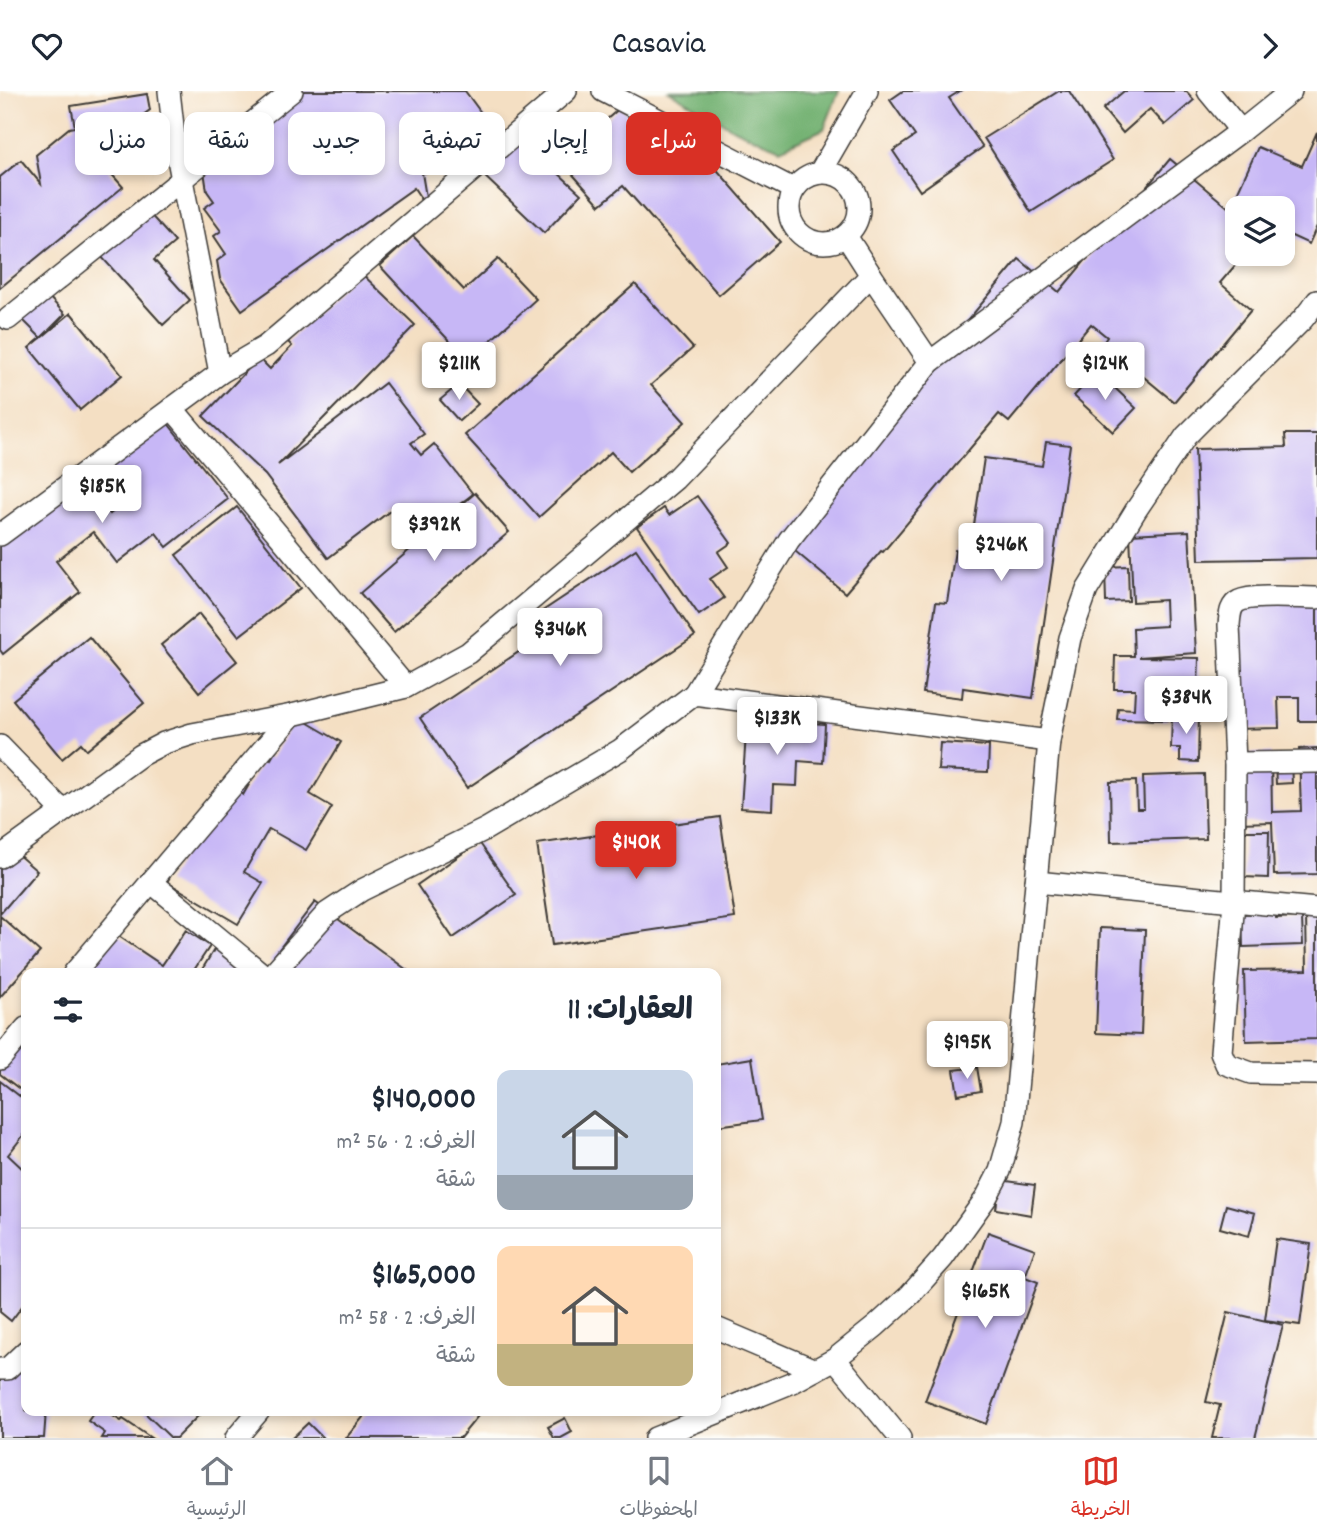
<!DOCTYPE html>
<html lang="ar">
<meta charset="utf-8">
<style>
:root{--surface:#fff;--page:#f6f6f7;--text:#1f2937;--muted:#747a83;--line:#e0e1e3;--accent:#d93025}
body{margin:0;font-family:Dekko,"Playpen Sans Arabic",sans-serif;background:var(--page);color:var(--text);direction:rtl;height:100vh;display:flex;flex-direction:column;font-size:26px;white-space:nowrap}
*{box-sizing:border-box;margin:0}
p{font-size:23px;color:var(--muted)}
.icon{flex:none;width:38px;height:38px;fill:none;stroke:currentColor;stroke-width:2;stroke-linecap:round;stroke-linejoin:round}
.map{position:relative;flex:1;overflow:hidden;direction:ltr}
.panel{position:absolute;left:21px;top:877px;width:700px;height:448px;display:flex;flex-direction:column;background:var(--surface);border-radius:14px;box-shadow:0 4px 10px #0003;direction:rtl}
.panel>*{flex:none}
.top-card{position:absolute;left:21px;top:21px;width:700px;height:63px;direction:rtl;display:flex;gap:14px}
.tools{position:absolute;left:1225px;top:105px;display:grid;gap:14px}
.tools a{display:grid;place-items:center;width:70px;height:70px;border-radius:14px;background:var(--surface);box-shadow:0 4px 10px #0003;font-size:35px}
.price{position:absolute;translate:-50% -60px;padding:0 16px;border-radius:7px;background:#fff;color:#222;font-size:23px;line-height:46px;filter:drop-shadow(0 2px 4px #0008)}
.price::after{content:'';position:absolute;left:50%;top:42px;width:21px;height:16px;margin-left:-10px;background:inherit;clip-path:polygon(0 0,100% 0,50% 100%)}
.price.current{background:var(--accent);color:#fff}
ul{padding:0;list-style:none}
li{display:flex;align-items:center;gap:21px;height:175px;padding:0 28px}
li+li{border-top:2px solid var(--line)}
li span{display:grid;place-items:center;flex:none;width:196px;height:140px;border-radius:14px;color:#555}
li>.icon{margin-inline-start:auto}
span .icon{width:84px;height:84px;fill:#fffc;stroke-width:1}
li b{font-size:30px}
h2{display:flex;justify-content:space-between;align-items:center;height:84px;padding:0 28px;font-size:30px}
.tag{padding:0 24px;border-radius:14px;background:var(--surface);box-shadow:0 4px 10px #0003;font-size:24px;line-height:63px}
.tag.current{background:var(--accent);color:#fff}
header{display:flex;justify-content:space-between;align-items:center;height:91px;padding:0 28px;background:var(--surface);font-size:32px;font-weight:600}
.menu{display:flex;justify-content:space-around;align-items:center;height:98px;border-top:2px solid var(--line);background:var(--surface);font-size:19px;color:var(--muted)}
.menu a{display:grid;justify-items:center;gap:4px}
.menu .current{color:var(--accent)}
.map>svg:first-child{display:block}
.forest{fill:#75b273;stroke:#486748;stroke-width:2}
.building{fill:#c7b7f6}
.lines{fill:none;stroke-linecap:round;stroke-linejoin:round}
.street-casing{stroke:#3c3935;stroke-width:24}
.street{stroke:#fff;stroke-width:21}
</style>
<header><svg class="icon" aria-label="forward" viewBox="0 0 24 24"><path d="M9 5l7 7-7 7"/></svg>Casavia<svg class="icon" aria-label="heart" viewBox="0 0 24 24"><path d="M12 20l-8-8c-3-5 5-10 8-4 3-6 11-1 8 4z"/></svg></header>
<div class="map">
<svg width="1317" height="1347" viewBox="0 0 1317 1347">
<rect width="100%" height="100%" fill="#fdfcf7"/>
<filter id="ink" filterUnits="userSpaceOnUse"><feTurbulence type="fractalNoise" baseFrequency=".0143" numOctaves="2"/><feDisplacementMap in="SourceGraphic" scale="14" xChannelSelector="R" yChannelSelector="G"/><feConvolveMatrix kernelMatrix="1 2 1 2 8 2 1 2 1" color-interpolation-filters="sRGB"/></filter>
<filter id="wash" filterUnits="userSpaceOnUse"><feTurbulence type="fractalNoise" baseFrequency=".00686" numOctaves="4" result="noise"/><feDisplacementMap in="SourceGraphic" scale="28" xChannelSelector="R" yChannelSelector="G"/><feGaussianBlur stdDeviation="1.57" result="paint"/><feColorMatrix in="noise" values="0 0 0 0 0 0 0 0 0 0 0 0 0 0 0 0 0 1.4 0 .05"/><feComposite in="paint" operator="in"/></filter>
<g filter="url(#wash)">
<rect width="100%" height="100%" fill="#f4dfc3"/>
<polygon class="forest" points="669,0 839,0 824,38 780,58 736,39"/>
<g id="blocks">
<g class="building">
<polygon points="285,0 465,0 490,34 442,68 444,79 422,82 426,106 422,120 420,106 414,97 242,219 220,188 217,170 226,163 214,145 221,140 204,117 214,110 207,100 201,60"/>
<polygon points="903,0 960,0 949,7 983,56 920,100 893,60 915,45 890,9"/>
<polygon points="1059,0 1069,0 1113,69 1031,121 984,47"/>
<polygon points="1124,0 1186,0 1194,9 1165,34 1150,18 1123,42 1103,18"/>
<polygon points="147,3 150,19 139,27 155,47 118,78 108,79 123,96 0,197 0,86 21,69 41,93 36,64 69,37 75,36 71,15"/>
<polygon points="621,16 654,53 677,33 780,151 719,204 623,95 600,114 560,69"/>
<polygon points="1317,41 1317,135 1309,153 1283,141 1283,117 1237,117 1237,121 1232,119 1237,123 1237,163 1245,163 1220,192 1251,219 1174,311 1103,252 1107,246 1091,233 1009,331 999,323 883,461 881,460 845,502 783,450 1019,168 1059,201 1170,68 1230,118 1258,56 1302,75"/>
<polygon points="517,44 581,103 544,142 481,82"/>
<polygon points="139,111 175,151 154,169 190,209 163,234 91,154"/>
<polygon points="413,145 464,199 498,168 536,208 468,270 380,175"/>
<polygon points="358,179 415,234 278,374 385,292 424,343 411,352 421,364 434,353 473,403 417,446 394,417 328,467 265,384 203,325 259,267 270,278 292,255 288,251"/>
<polygon points="635,193 693,257 651,294 685,331 629,381 611,361 539,426 465,344"/>
<polygon points="45,202 65,223 41,247 20,226"/>
<polygon points="71,222 122,284 80,319 29,257"/>
<polygon points="1097,280 1136,317 1113,341 1074,305"/>
<polygon points="459,293 478,313 459,330 440,309"/>
<polygon points="162,325 228,408 167,456 156,442 117,472 93,441 56,470 80,501 3,563 0,559 0,451 81,387 110,423 129,407 102,373"/>
<polygon points="1285,343 1317,343 1317,467 1199,469 1195,358 1286,356"/>
<polygon points="1046,351 1070,354 1033,607 963,597 962,607 923,602 936,511 947,512 955,459 970,461 984,367 1042,375"/>
<polygon points="475,402 509,441 394,541 360,502"/>
<polygon points="697,405 731,452 718,461 728,476 710,488 724,507 699,524 637,436 664,417 669,424"/>
<polygon points="237,416 301,497 239,545 176,464"/>
<polygon points="1189,440 1196,562 1139,566 1199,567 1198,597 1168,596 1167,629 1117,628 1118,617 1134,618 1135,598 1114,598 1115,565 1134,565 1133,537 1166,535 1165,509 1133,511 1130,443"/>
<polygon points="636,458 695,545 467,697 420,627 532,552 520,535"/>
<polygon points="1128,475 1129,510 1106,511 1105,476"/>
<polygon points="1232,506 1317,506 1317,630 1299,630 1299,606 1278,606 1279,637 1233,638"/>
<polygon points="199,523 237,570 199,601 161,554"/>
<polygon points="89,546 144,612 87,659 81,652 62,668 13,609"/>
<polygon points="1172,622 1199,623 1198,671 1180,670 1180,657 1171,657"/>
<polygon points="296,625 341,651 310,703 332,716 306,759 269,738 244,781 263,792 238,833 167,791 225,693 243,704 266,664 271,668"/>
<polygon points="747,628 825,633 823,672 798,670 797,695 773,694 772,719 741,717"/>
<polygon points="940,652 989,655 988,681 938,679"/>
<polygon points="1317,657 1317,783 1274,784 1272,731 1239,732 1237,663 1271,662 1272,721 1301,720 1299,658"/>
<polygon points="1291,671 1292,692 1276,693 1275,672"/>
<polygon points="1204,683 1206,748 1111,751 1110,691 1136,690 1137,718 1144,718 1143,685"/>
<polygon points="720,726 735,827 552,854 537,753"/>
<polygon points="1244,740 1269,740 1268,787 1243,786"/>
<polygon points="479,751 516,804 453,847 417,794"/>
<polygon points="9,756 37,780 0,823 0,766"/>
<polygon points="315,811 411,882 287,882 270,870"/>
<polygon points="1276,822 1276,827 1302,826 1303,854 1243,856 1242,823"/>
<polygon points="1306,823 1317,823 1317,948 1246,950 1244,880 1307,879"/>
<polygon points="0,825 40,861 0,906"/>
<polygon points="1100,837 1145,839 1141,944 1096,942"/>
<polygon points="186,839 210,855 192,882 83,882 111,840 162,874"/>
<polygon points="218,852 261,882 200,882"/>
<polygon points="26,943 26,1003 0,983 0,977"/>
<polygon points="752,967 762,1029 716,1035 716,973"/>
<polygon points="977,976 981,1000 958,1004 954,979"/>
<polygon points="0,990 26,1010 26,1041 8,1064 26,1081 26,1210 11,1230 0,1221"/>
<polygon points="1000,1089 1035,1094 1031,1124 996,1118"/>
<polygon points="1226,1114 1255,1122 1249,1145 1220,1137"/>
<polygon points="988,1141 1035,1158 1025,1186 1038,1191 986,1333 925,1310"/>
<polygon points="1276,1148 1311,1153 1300,1234 1265,1229"/>
<polygon points="1228,1221 1283,1234 1255,1347 1212,1347 1220,1314 1206,1311"/>
<polygon points="0,1270 26,1272 26,1320 46,1320 44,1347 0,1347"/>
<polygon points="95,1320 105,1320 121,1330 123,1328 151,1347 102,1347 105,1342 88,1330"/>
<polygon points="143,1320 203,1320 176,1347 171,1347"/>
<polygon points="368,1320 482,1320 460,1347 346,1347"/>
<polygon points="565,1327 572,1341 561,1347 554,1347 548,1336"/>
<polygon points="308,1332 323,1347 292,1347"/>
</g>
</g>
</g>
<g filter="url(#ink)">
<use href="#blocks" fill-opacity="0" stroke="#3c3935" stroke-width="2"/>
<g class="lines">
<g class="street-casing">
<g id="street">
<polyline points="169,0 175,53 220,282"/>
<polyline points="603,0 793,98"/>
<polyline points="1208,0 1241,40"/>
<polyline points="820,81 867,0"/>
<circle cx="824" cy="117" r="35"/>
<polyline points="846,145 871,184"/>
<polyline points="8,228 292,0"/>
<polyline points="172,317 406,596"/>
<polyline points="0,444 220,282 266,255 566,0"/>
<path d="M1317,507c-17,0 -64,-4 -78,3 -9,4 -9,14 -10,24l6,138 -1,139 -13,150 5,12 25,9 66,1"/>
<polyline points="694,603 789,449 930,271 1241,40 1291,0"/>
<polyline points="0,655 63,720"/>
<polyline points="1235,672 1317,671"/>
<polyline points="0,766 141,664 164,652 192,643 292,624 406,596 468,562 675,388 871,184 930,271"/>
<polyline points="1036,791 1317,818"/>
<polyline points="152,792 261,882"/>
<polyline points="74,882 292,624"/>
<polyline points="273,882 327,822 362,799 486,738 620,659 694,603 1049,650"/>
<polyline points="0,968 26,937"/>
<polyline points="716,1237 815,1279"/>
<polyline points="835,1268 900,1347"/>
<polyline points="0,1278 7,1278 26,1260"/>
<polyline points="236,1347 259,1320"/>
<polyline points="655,1347 793,1291 835,1268 876,1235 910,1204 943,1167 986,1107 1000,1080 1014,1031 1049,650 1070,547 1087,499 1136,419 1186,345 1303,228 1317,210"/>
</g>
</g>
<use href="#street" class="street"/>
</g>
</g>
</svg>
<div class="tools">
<a><svg class="icon" aria-label="layers" viewBox="0 0 24 24"><path d="M12 4l9 5-9 5-9-5zM3 14l9 5 9-5"/></svg></a>
</div>
<b class="price" style="left:459px;top:311px">$211K</b>
<b class="price" style="left:1105px;top:311px">$124K</b>
<b class="price" style="left:102px;top:434px">$185K</b>
<b class="price" style="left:434px;top:472px">$392K</b>
<b class="price" style="left:1001px;top:492px">$246K</b>
<b class="price" style="left:560px;top:577px">$346K</b>
<b class="price" style="left:1186px;top:645px">$384K</b>
<b class="price" style="left:777px;top:666px">$133K</b>
<b class="price current" style="left:636px;top:790px">$140K</b>
<b class="price" style="left:967px;top:990px">$195K</b>
<b class="price" style="left:985px;top:1239px">$165K</b>
<div class="top-card">
<a class="tag current">شراء</a>
<a class="tag">إيجار</a>
<a class="tag">تصفية</a>
<a class="tag">جديد</a>
<a class="tag">شقة</a>
<a class="tag">منزل</a>
</div>
<section class="panel">
<h2>العقارات: 11<svg class="icon" aria-label="filters" viewBox="0 0 24 24"><path d="M4 7h16M4 17h16"/><circle cx="9" cy="7" r="2"/><circle cx="15" cy="17" r="2"/></svg></h2>
<ul>
<li><span style="background:linear-gradient(#c9d6e8 75%,#9aa5b1 0)"><svg class="icon" aria-label="home" viewBox="0 0 24 24"><path d="M3 11l9-7 9 7M6 9v11h12V9"/></svg></span><div><b>$140,000</b><p>الغرف: 2 · 56 m²</p><p>شقة</p></div></li>
<li><span style="background:linear-gradient(#ffd9b3 70%,#c2b280 0)"><svg class="icon" aria-label="home" viewBox="0 0 24 24"><path d="M3 11l9-7 9 7M6 9v11h12V9"/></svg></span><div><b>$165,000</b><p>الغرف: 2 · 58 m²</p><p>شقة</p></div></li>
</ul>
</section>
</div>
<nav class="menu">
<a class="current"><svg class="icon" aria-label="map" viewBox="0 0 24 24"><path d="M3 6l6-2 6 2 6-2v14l-6 2-6-2-6 2zM9 4v14M15 6v14"/></svg>الخريطة</a>
<a><svg class="icon" aria-label="saved" viewBox="0 0 24 24"><path d="M7 4h10v16l-5-4-5 4z"/></svg>المحفوظات</a>
<a><svg class="icon" aria-label="home" viewBox="0 0 24 24"><path d="M3 11l9-7 9 7M6 9v11h12V9"/></svg>الرئيسية</a>
</nav>
